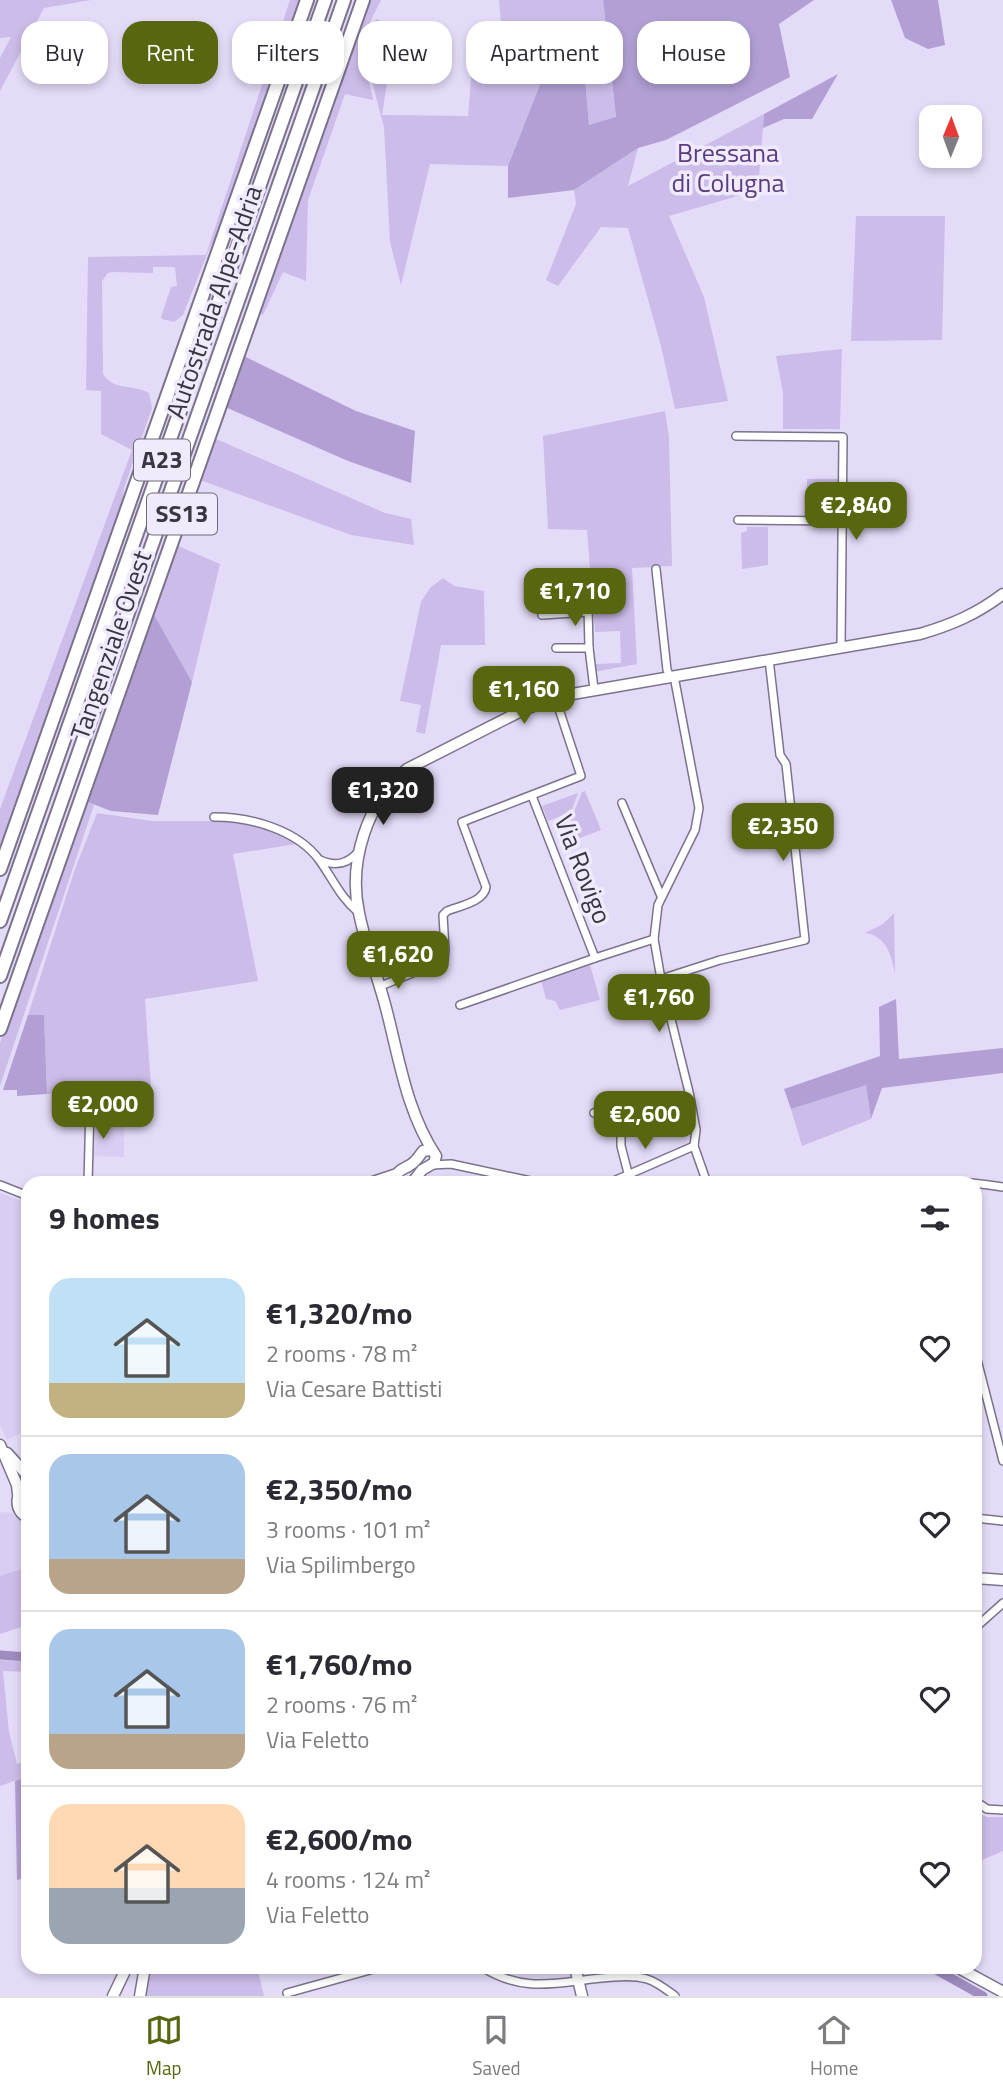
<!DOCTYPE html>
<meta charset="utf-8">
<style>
:root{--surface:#fff;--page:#f2f2f3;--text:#2b2b33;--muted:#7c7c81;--line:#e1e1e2;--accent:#57660f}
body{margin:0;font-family:"Titillium Web",sans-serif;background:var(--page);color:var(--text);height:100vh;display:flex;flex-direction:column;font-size:26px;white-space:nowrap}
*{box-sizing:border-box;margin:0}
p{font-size:23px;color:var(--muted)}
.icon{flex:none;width:38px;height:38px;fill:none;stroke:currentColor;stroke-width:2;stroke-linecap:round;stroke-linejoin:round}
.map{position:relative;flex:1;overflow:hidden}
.panel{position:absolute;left:21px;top:1176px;width:961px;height:798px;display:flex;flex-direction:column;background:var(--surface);border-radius:21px;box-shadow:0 4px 10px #0003}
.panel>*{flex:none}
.hud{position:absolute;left:21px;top:21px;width:962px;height:63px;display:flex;gap:14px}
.needle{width:46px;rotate:1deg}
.fabs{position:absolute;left:919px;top:105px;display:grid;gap:14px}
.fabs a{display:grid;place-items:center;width:63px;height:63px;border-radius:14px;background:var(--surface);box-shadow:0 4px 10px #0003;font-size:35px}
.price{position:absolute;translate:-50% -60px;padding:0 16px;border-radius:14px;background:var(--accent);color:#fff;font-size:23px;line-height:46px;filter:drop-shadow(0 2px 4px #0008)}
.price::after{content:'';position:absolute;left:50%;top:42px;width:21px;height:16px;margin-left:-10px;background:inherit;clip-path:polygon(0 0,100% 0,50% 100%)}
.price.current{background:#222;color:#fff}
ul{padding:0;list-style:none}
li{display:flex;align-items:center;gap:21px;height:175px;padding:0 28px}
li+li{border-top:2px solid var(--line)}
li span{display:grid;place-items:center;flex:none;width:196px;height:140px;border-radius:21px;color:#555}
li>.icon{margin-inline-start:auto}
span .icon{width:84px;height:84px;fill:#fffc;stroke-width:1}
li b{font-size:30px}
h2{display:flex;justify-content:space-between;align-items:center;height:84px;padding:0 28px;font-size:30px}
.chip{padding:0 24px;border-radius:21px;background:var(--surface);box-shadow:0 4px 10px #0003;font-size:24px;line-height:63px}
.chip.current{background:var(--accent);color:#fff}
.dock{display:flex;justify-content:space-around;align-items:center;height:98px;border-top:2px solid var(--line);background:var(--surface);font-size:19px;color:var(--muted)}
.dock a{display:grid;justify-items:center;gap:4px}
.dock .current{color:var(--accent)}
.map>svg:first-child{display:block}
.built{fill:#d9cdf1}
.green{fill:#cbbce9}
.forest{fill:#b2a0d5}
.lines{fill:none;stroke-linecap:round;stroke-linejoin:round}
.canal{stroke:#9e8cc0;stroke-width:9}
.street-casing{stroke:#7b738c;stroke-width:10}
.secondary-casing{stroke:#7b738c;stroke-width:13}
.highway-casing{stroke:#7b738c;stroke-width:16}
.street{stroke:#fff;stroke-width:7}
.secondary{stroke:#fff;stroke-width:10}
.highway{stroke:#fff;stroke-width:12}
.labels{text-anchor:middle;stroke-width:7;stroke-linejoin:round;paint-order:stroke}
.shield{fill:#f0eafc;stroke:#706b79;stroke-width:2}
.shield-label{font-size:24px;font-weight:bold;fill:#393541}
.park-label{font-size:26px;fill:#583e7f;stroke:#f0eafc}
.street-label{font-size:26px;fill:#393541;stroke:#f0eafc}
</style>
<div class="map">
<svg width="1003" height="1996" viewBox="0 0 1003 1996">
<rect width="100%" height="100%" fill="#e4dbf8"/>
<g class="built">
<polygon points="124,1102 124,1157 94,1156 96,1104"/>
<polygon points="0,1193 28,1203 28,1430 7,1440 0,1425"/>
<polygon points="0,1512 13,1513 28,1528 28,1567 0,1576"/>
</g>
<g class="green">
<polygon points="0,0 91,0 44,8 0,91 0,58 11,37 0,38"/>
<path d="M290,0h11l-79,227 -12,20 -27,68 -9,7 -12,-3 -1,-2 10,-30 6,-1 -2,-19h-22v6l-41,-1 -4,1 -6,8 1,93c10,17 31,10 46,19l3,15 -28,80 -2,18 -122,347v-44l132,-359 -31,-16v-43l-15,-1 2,-133 118,-2z"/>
<polygon points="369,0 381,0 364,34 364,58 373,100 345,94 308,200 306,281 283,272 263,315 259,313 270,280"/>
<polygon points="499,0 603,0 616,118 589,125 582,42 559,54 556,43 534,29 501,24"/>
<path d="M376,19l20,7 -14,89 86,1 7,-87c28,0 47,-4 70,15 5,4 7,6 9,13l-4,2 -42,107 -78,-2 -29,121 -11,-43 -6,-115 -13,-49 -2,-42z"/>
<polygon points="764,114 758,190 669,216 704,297 728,401 675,409 661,346 628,228 601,227 558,286 546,280 576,204 574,190 638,148 628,186"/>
<polygon points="856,216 945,216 942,340 851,341"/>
<polygon points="842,349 840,429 783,429 783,393 776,356"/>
<polygon points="665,411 669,437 672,566 632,568 637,664 594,672 596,664 621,663 620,631 595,632 587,530 548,529 543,436"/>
<polygon points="214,438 385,513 411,519 414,545 351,535 200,480"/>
<polygon points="807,479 839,479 838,517 807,517"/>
<polygon points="747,527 768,527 768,565 742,569 741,533 747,531"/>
<polygon points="176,545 220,564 192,682 152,611"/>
<polygon points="443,578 454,586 484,591 485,645 441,645 425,734 416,732 421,705 400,701 421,602 430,588"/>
<polygon points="585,791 601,830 561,845 582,792"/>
<polygon points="578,793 571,812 548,821 542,806"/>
<polygon points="85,801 94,805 0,1086 0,1043"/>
<polygon points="97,813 152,821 217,821 249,824 277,832 296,844 233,854 258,981 145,999 152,1101 85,1104 90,1093 47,1094 44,1016 28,1015 75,869"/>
<path d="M894,913l1,60c-4,-18 -8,-37 -30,-40l18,-9z"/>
<polygon points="590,965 600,1000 560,1010 555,1001 546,999 541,980"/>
<polygon points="866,1084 871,1119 802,1146 791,1109"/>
<polygon points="28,1567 28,1625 0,1634 0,1576"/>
<polygon points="0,1660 28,1661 28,1672 3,1671 9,1732 17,1764 28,1760 28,1776 0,1786"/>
<polygon points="975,1812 987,1817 1003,1817 1003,1851 975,1863"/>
<polygon points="152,1967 257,1967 264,1996 145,1996"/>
</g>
<g class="forest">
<polygon points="603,0 814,0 779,24 790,77 666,140 638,148 574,190 508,198 508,166 550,59 582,42 589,125 616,117"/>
<polygon points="891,0 938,0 945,45 928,49 905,38"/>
<polygon points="838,74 812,119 784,119 763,128 764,114"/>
<polygon points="244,356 356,411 415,431 411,483 348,461 225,407"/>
<polygon points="152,611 192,682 158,815 111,811 85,801"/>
<polygon points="896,999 899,1059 1003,1048 1003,1073 882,1088 871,1119 866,1085 791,1109 784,1089 880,1056 879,1007"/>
<polygon points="28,1015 44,1015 47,1094 17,1096 17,1090 3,1090"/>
<polygon points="28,1776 28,1877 17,1880 15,1781"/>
</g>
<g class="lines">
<g class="canal">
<polyline points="0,1655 28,1657"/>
<polyline points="931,1967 983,1996"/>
</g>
<g class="street-casing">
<g id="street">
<polyline points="736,436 843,437 841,647"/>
<polyline points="738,520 842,521"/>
<polyline points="656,569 667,670 670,676"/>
<polyline points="588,607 589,648 594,689"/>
<polyline points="542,615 588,612"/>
<polyline points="556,648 589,648"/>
<polyline points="674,676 699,808 695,830 658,905 654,939 661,979 689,1092 696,1130 694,1146 707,1183"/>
<polyline points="532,796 595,958 654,939"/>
<polyline points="622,803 661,896"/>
<path d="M214,817c37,0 84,13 106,44 14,20 20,36 39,52"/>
<path d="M320,860c16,7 28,4 39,-9"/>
<polyline points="661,979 720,960 805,940 786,764 780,755 769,659"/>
<path d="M381,986l63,-26 1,-10 -2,-35 4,-4c12,-5 37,-9 39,-24l-24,-65 119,-46 -26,-79"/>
<polyline points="460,1005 595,958"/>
<polyline points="594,1113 610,1107 617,1108 621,1115 621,1146 628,1173"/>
<polyline points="432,1165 451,1164 540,1183"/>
<polyline points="88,1183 90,1106 96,1096 105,1091"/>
<polyline points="365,1183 398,1172"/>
<polyline points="609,1183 694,1146"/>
<path d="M915,1183c31,-3 58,-1 88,4"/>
<polyline points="0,1185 28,1196"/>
<polyline points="975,1352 1003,1461"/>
<polyline points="975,1518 1003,1521"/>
<polyline points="975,1628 1003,1603"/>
<polyline points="975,1801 987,1809 1003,1810"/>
<path d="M482,1967c46,29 81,13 132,10 11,-1 23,-1 33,2 10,3 20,11 28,17"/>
<polyline points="287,1993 381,1967"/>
</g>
</g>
<g class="secondary-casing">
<g id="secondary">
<path d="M399,1183c-5,-13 2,-12 11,-18 6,-3 9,-9 13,-14l8,-1"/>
<path d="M412,1183l10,-13 12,-7 2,-7c-28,-42 -36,-92 -48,-140 -8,-34 -22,-68 -29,-103 -11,-51 8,-111 48,-144l112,-57 36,-15 365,-63c31,-9 57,-20 83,-40"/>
<polyline points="0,1445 17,1485 18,1494"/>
<polyline points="7,1453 28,1476"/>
<path d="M28,1486c-14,8 -14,24 0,32"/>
<polyline points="975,1578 1003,1580"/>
<polyline points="575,1967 582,1996"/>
<polyline points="957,1967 1003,1992"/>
<polyline points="113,1996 127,1967"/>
<polyline points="140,1996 145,1967"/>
</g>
</g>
<g class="highway-casing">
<g id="highway">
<polyline points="0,869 307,0"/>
<polyline points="0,921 325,0"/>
<polyline points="0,976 344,0"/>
<polyline points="0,1029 363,0"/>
</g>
</g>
<use href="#street" class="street"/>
<use href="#secondary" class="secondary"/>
<use href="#highway" class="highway"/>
</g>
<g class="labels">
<g class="shield">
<rect x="134" y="439.5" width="56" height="41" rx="5"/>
<rect x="147" y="493.5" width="70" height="41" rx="5"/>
</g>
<g class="shield-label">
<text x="162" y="468">A23</text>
<text x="182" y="522">SS13</text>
</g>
<g class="park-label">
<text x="728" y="162">Bressana<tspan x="728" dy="30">di Colugna</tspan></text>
</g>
<g class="street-label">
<text transform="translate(214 302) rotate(-71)" y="9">Autostrada Alpe-Adria</text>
<text transform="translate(111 645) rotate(-71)" y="9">Tangenziale Ovest</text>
<text transform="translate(583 869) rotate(69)" y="9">Via Rovigo</text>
</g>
</g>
</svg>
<div class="fabs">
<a><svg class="needle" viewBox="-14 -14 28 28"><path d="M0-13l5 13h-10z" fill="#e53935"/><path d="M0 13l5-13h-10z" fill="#7c7c81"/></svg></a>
</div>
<b class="price" style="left:856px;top:542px">€2,840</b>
<b class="price" style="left:575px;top:628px">€1,710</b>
<b class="price" style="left:524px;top:726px">€1,160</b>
<b class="price current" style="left:383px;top:827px">€1,320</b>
<b class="price" style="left:783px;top:863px">€2,350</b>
<b class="price" style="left:398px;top:991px">€1,620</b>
<b class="price" style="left:659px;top:1034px">€1,760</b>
<b class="price" style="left:103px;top:1141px">€2,000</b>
<b class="price" style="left:645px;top:1151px">€2,600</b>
<div class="hud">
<a class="chip">Buy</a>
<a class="chip current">Rent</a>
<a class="chip">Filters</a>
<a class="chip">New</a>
<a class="chip">Apartment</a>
<a class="chip">House</a>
</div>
<section class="panel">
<h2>9 homes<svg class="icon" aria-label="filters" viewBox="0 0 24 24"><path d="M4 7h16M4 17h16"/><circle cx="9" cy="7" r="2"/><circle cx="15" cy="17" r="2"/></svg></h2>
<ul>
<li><span style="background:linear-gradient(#bfe0f5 75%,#c2b280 0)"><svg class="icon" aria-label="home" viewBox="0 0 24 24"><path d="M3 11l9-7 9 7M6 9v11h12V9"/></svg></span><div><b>€1,320/mo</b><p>2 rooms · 78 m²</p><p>Via Cesare Battisti</p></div><svg class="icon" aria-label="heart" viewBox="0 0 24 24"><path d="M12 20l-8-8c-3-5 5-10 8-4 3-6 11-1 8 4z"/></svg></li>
<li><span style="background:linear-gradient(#a9c7e8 75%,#b9a48a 0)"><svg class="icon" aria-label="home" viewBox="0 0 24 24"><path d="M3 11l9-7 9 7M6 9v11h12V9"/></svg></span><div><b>€2,350/mo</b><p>3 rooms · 101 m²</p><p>Via Spilimbergo</p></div><svg class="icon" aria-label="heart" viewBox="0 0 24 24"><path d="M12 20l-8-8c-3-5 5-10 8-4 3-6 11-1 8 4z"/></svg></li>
<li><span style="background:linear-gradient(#a9c7e8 75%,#b9a48a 0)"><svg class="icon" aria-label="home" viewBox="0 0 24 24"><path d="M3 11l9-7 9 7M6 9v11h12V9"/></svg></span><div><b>€1,760/mo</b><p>2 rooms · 76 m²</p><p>Via Feletto</p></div><svg class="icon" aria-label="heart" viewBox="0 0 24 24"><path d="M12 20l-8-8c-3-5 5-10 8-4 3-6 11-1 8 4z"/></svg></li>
<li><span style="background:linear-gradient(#ffd9b3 60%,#9aa5b1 0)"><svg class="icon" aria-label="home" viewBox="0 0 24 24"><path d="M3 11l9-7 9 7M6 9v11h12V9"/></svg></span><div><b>€2,600/mo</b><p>4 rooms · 124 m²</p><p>Via Feletto</p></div><svg class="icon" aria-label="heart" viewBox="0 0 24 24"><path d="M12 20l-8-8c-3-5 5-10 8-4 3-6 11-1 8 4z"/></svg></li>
</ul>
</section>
</div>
<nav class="dock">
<a class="current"><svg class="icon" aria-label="map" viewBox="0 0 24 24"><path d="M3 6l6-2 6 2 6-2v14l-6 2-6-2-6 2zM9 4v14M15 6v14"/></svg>Map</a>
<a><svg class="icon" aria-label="saved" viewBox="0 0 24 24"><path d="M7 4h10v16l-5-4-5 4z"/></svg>Saved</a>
<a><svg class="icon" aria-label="home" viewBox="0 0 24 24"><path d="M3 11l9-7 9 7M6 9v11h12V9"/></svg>Home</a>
</nav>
